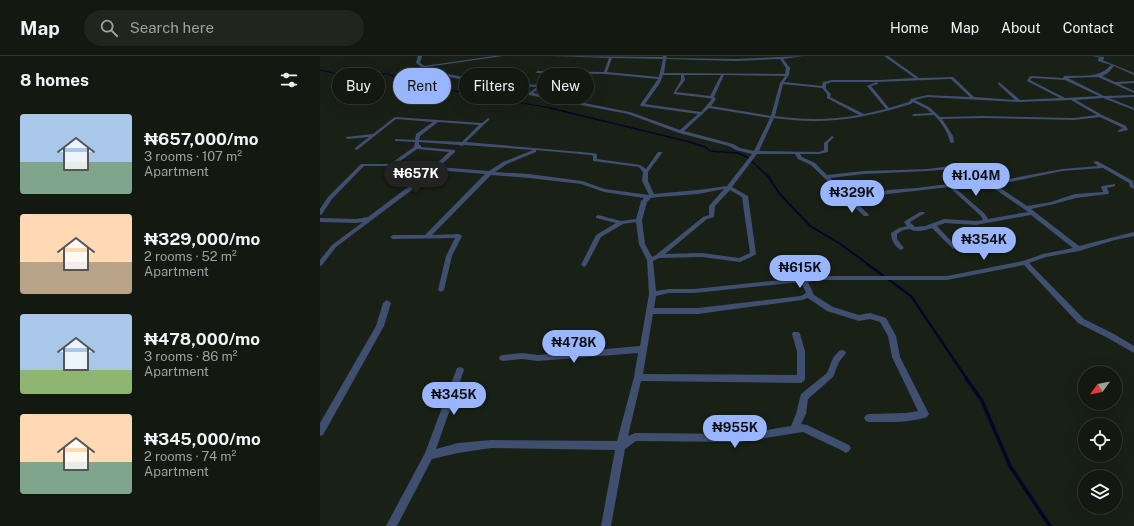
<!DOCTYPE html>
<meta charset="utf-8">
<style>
:root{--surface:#131910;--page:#20261e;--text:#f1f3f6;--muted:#9da09f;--line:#323830;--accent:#99b5fd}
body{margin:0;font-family:"Public Sans",sans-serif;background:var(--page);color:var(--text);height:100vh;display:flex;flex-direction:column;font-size:15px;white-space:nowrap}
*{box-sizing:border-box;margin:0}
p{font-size:13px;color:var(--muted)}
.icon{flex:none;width:22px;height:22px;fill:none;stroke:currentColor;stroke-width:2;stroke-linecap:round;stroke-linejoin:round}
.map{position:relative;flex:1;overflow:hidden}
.drawer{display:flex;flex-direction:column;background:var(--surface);width:320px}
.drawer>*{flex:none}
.hud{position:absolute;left:12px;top:12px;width:380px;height:36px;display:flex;gap:8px}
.needle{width:26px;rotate:237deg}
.tools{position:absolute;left:758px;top:310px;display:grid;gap:8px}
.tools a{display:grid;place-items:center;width:44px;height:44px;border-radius:50%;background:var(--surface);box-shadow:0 4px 16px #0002,0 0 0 1px var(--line);font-size:20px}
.price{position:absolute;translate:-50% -34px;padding:0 9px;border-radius:14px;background:var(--accent);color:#111;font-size:13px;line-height:26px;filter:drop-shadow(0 1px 2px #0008)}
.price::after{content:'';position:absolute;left:50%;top:24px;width:12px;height:9px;margin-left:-6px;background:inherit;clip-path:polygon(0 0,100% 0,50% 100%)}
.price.selected{background:#222;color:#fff}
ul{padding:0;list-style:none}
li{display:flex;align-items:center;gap:12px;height:100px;padding:0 20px}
li span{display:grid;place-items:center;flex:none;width:112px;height:80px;border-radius:4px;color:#555}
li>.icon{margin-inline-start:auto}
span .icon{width:48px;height:48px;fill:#fffc;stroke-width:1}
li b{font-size:17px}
h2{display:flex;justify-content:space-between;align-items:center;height:48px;padding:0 20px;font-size:17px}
.chip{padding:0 14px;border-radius:18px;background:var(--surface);box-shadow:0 4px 16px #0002,0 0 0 1px var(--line);font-size:14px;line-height:36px}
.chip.selected{background:var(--accent);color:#111}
header{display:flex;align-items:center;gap:24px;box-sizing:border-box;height:56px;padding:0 20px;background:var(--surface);border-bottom:1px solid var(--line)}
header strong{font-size:19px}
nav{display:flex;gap:22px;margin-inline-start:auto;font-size:14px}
.search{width:280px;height:36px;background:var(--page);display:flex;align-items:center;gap:10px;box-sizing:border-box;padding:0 14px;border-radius:22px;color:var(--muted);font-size:15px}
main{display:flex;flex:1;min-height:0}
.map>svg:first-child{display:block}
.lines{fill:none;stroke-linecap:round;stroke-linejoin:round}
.stream-far4{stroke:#020629;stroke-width:1}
.stream-far3{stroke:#020629;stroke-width:1.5}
.stream-far2{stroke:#020629;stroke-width:2}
.stream-far1{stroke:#020629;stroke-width:2.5}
.stream{stroke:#020629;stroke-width:3.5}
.street{fill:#404e70;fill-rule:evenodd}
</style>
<header>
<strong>Map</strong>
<div class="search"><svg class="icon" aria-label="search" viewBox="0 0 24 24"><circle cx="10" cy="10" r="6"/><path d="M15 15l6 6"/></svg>Search here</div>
<nav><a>Home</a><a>Map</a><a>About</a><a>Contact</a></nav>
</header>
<main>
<section class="drawer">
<h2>8 homes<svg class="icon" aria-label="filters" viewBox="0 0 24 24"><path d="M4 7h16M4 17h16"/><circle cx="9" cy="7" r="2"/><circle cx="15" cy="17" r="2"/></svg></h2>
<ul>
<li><span style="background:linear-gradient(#a9c7e8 60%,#7fa58c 0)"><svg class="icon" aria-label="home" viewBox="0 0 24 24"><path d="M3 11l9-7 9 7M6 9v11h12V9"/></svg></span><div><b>₦657,000/mo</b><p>3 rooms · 107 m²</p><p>Apartment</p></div></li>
<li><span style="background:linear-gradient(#ffd9b3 60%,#b9a48a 0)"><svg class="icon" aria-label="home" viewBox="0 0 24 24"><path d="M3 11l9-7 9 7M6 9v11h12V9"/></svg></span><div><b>₦329,000/mo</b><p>2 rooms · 52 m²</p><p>Apartment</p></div></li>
<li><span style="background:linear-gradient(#a9c7e8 70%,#8fb573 0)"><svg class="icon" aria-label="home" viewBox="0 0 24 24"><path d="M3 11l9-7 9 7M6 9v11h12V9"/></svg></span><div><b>₦478,000/mo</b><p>3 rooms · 86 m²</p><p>Apartment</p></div></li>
<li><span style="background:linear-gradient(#ffd9b3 60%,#7fa58c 0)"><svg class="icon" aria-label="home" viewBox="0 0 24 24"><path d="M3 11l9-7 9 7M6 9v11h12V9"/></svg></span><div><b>₦345,000/mo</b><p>2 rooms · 74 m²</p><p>Apartment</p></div></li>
</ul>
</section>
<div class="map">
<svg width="814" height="470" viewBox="0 0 814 470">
<rect width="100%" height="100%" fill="#192116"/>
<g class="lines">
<polyline class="stream-far4" points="0,14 18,18 68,18 90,27 236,53"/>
<polyline class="stream-far3" points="230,52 370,86 385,91 390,95 418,97 427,101 449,121"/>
<polyline class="stream-far2" points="448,120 459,137 490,170 519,187 549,209"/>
<polyline class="stream-far1" points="547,208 591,240 647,323"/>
<polyline class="stream" points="646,322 662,345 690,410 730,470"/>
<g class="street">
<path d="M98,0h4l-2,7 4,3 70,-10h9l-77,11 6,4 63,12 45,2 14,-12h-18l1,-2 67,1 5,-14 -58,-2 112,1v-1h4l-1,2 70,1 67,-3 -20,3 7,9 -1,7 -5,7 38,4 1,-4 9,-2h47l36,-2 -31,-22h4l31,22 34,-1 21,20 41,3 -17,-16 1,-2 21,18 40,-2 -33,-17 3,-5 33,2 1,-2c18,-1 35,3 47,-11l-13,-4v-2l2,-1 -7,-2 11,1v2l-2,1 32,13v2l-20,-9 -6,7 -6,3 13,6 19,-1v2l-15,1 15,7v2l-36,-16 -30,1 36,18 30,-1v2l-25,1 25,10v2l-31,-12 -27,2 26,15 24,11 2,4 -9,2 -2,-1 6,-3 -23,-11 -26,3 -91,-2 -41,1 11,17 1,6 -2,1 -2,-1c-2,-10 -9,-20 -16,-27l-21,1 -1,-1 2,-1 17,-1 -4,-4 -14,-7 -2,2c-49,15 -86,21 -137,14l-15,33 60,1 5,-2v-7l8,-7 2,1 -6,6v9l-9,2h-19l2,3 13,6 12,12 37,-4 64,-2 30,-4 12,2 22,15 70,-13 36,-3 -5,-4 4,-1 36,20 1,8 -4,-2 -1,-4 -26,-15 -41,3 -66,14 31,21 24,-4 24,-8 28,-2 -2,-5 1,-1 13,-2v2l-8,2 2,5 -1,1 -32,4 -22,6 -23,5 48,37 55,-14v4l-19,4 -36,11 -33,6 -17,6 55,56 30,15 20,12v7l-26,-15 -30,-15 -54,-58 -77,15h-127l-12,2 6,13 19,12 26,8 11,-2 16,5 10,18 4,21 29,57 -2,3c-18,6 -39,5 -58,5l-3,-1 -2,-3 2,-3 3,-1 37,-1 12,-2 -26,-54 -4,-21 -8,-14 -10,-3 -11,2 -32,-10 -19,-13 -6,2 -104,14h-45l-10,60 154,1v-24l-5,-17 1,-2h6l1,2 5,17v28l-1,2 -3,2 -160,-2 -13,55 7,-3 106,1 50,-8 5,-12 5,-20 26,-21 6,-15 6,-7 3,-1 3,1 1,2 -7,9 -6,15 -25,22 -2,15 -5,10 6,1 42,20 2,3 -2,3 -3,2 -3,-2 -40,-19 -62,10 -105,-1 -11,8 -14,77h-10l14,-76 -124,-2 -33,5 -26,6 -35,67h-11l39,-73 32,-85 3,-1 3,1 1,2 -28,79 22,-6 33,-3 126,1 17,-64 4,-24 -100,8 -16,-2 -19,2 -3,-1 -1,-2 1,-2 3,-1 19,-2 16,2 102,-9 9,-52 -2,-34 -8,-16 -3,-22 -13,2 -22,13 -15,29 -2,1 -3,-2 15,-30 20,-12 -20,-5v-2l2,-1 23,6 15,-2 5,-18 3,-3 -40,-6 -23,-8 -52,-6 -38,-3 -59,60 27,-1 3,2 -10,20 -8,34 -3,2 -3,-2 8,-34 9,-18 -62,1 -3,-2 3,-2h32l60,-61 -49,-4 -7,7 -93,70 -14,18 -2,1v-6l12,-15 31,-23 -7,1 -36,-1v-4l36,1 12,-2 63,-47 -43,-4h-24l-32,33 -10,15 -2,1v-6l8,-12 33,-33h29l24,-17 1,-5 -18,-1h-2v-2l20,1 1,-6 17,-12 -37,-3 -39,31 -2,-1v-1l14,-11 -21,2 -2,-1v-1l27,-3 22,-17 87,6 6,-5 2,1 -1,1 -23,22 126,11 5,1v5l43,6 6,4 12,-17h4v1l-14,19v9l6,13 44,-4 29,-4 25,-32 -16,-4 -7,-4 -50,-13 -51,-19 -99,-19v-2l8,-6 -42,-2 -26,-4 -39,-8 -14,-10zM292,2l51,1 -4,18 -52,-5zM346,3l70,2 44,-2 6,9 -1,6 -121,-1zM237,17l48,1 53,5 -18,26 1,1 57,8 -18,16 -50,-18 -97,-19zM343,19h18v5l-8,14 35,4 4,1 -11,13 -56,-8 15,-21zM364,19h37l-11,21 -34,-4 9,-12zM404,19l61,1 -5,7 -9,33 -60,-10 5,-7 -2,-2zM712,22l33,2 34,16 -34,2 -35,-18zM631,23l19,18 -43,-2 -16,4 -2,3 -20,6 -18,-22 7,-2 -1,-2zM512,26h45l-10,4 19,23 -22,5 -34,-17 1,-3 -5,-5v-5zM463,28l39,4 5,6v4l32,17c-28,5 -55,5 -84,1zM607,41l92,5 52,-2 26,15 -23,3 -91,-2 -43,1 -11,-10 -14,-7zM389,52l61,10 -16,33 -14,-3 -7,-4 -49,-13zM118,66l41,3 -17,17 -43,-2 1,-4zM99,86l40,3 2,1 3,-1 69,5 -30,12 -14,9 -50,-4 16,-15v-2l-34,-3v-2h-2zM97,93l32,3 -16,15 -37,-3zM216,94l55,5 2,1v5l46,6 4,5 -1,9 7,14 -44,-6 -23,-8 -53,-7 -34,-2 12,-8 29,-12zM437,98h38l3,5 13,6 35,34 -16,1 -2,1v2l21,-1 15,14h4l1,-1 -13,-13 23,-2 2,-5 7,-1 61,-7 32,29 2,4 -7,1 -32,-2 -19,7 -10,1 -5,-5 15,-9 -1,-1h-4l-15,9 -1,1 3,4 -8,2 -8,5c0,7 4,14 10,17l3,-2 -7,-9v-5l6,-4 7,-1c6,4 16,1 22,-1l20,20 2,1 3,-2 -1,-1 -19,-20 8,-3 31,2 55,-10 42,33 -30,6 -20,7 -76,15h-127l-126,13h-25l-13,2 -3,-30 6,-3 43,-1 38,5 15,-7 1,-1 -8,-58 -16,-9zM633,113h14l15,11 -66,8 -28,2 -11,3 -2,5 -23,1 -22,-21 34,-4 64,-3zM666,127l38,26 4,3 -40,7 -3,-5 -31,-27zM404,133l-15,17v9l-6,2 -47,38 -4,2 -7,-13 -3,-24 5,-18 4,-4 8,-1 39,-3zM410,134l12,7 8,56 -11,5 -37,-5 -37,1 42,-35 7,-2 1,-11zM481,226l5,11 -5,3 -103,12h-44l2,-12 13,-3h25z"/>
<polygon points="67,244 71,247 64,270 3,379 0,380 0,367 56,270 63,247"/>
</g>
</g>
</svg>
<div class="tools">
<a><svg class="needle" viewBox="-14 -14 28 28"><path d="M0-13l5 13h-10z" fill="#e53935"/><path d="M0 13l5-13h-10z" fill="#9da09f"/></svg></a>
<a><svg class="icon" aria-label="locate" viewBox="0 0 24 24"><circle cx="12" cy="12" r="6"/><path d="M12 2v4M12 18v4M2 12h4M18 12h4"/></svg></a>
<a><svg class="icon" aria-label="layers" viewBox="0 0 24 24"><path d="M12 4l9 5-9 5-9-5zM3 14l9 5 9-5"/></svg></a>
</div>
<b class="price selected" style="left:96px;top:139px">₦657K</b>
<b class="price" style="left:656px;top:141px">₦1.04M</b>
<b class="price" style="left:532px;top:158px">₦329K</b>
<b class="price" style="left:664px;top:205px">₦354K</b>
<b class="price" style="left:480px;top:233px">₦615K</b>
<b class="price" style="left:254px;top:308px">₦478K</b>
<b class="price" style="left:134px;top:360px">₦345K</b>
<b class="price" style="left:415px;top:393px">₦955K</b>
<div class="hud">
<a class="chip">Buy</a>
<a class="chip selected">Rent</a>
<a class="chip">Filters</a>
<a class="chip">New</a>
</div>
</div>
</main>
